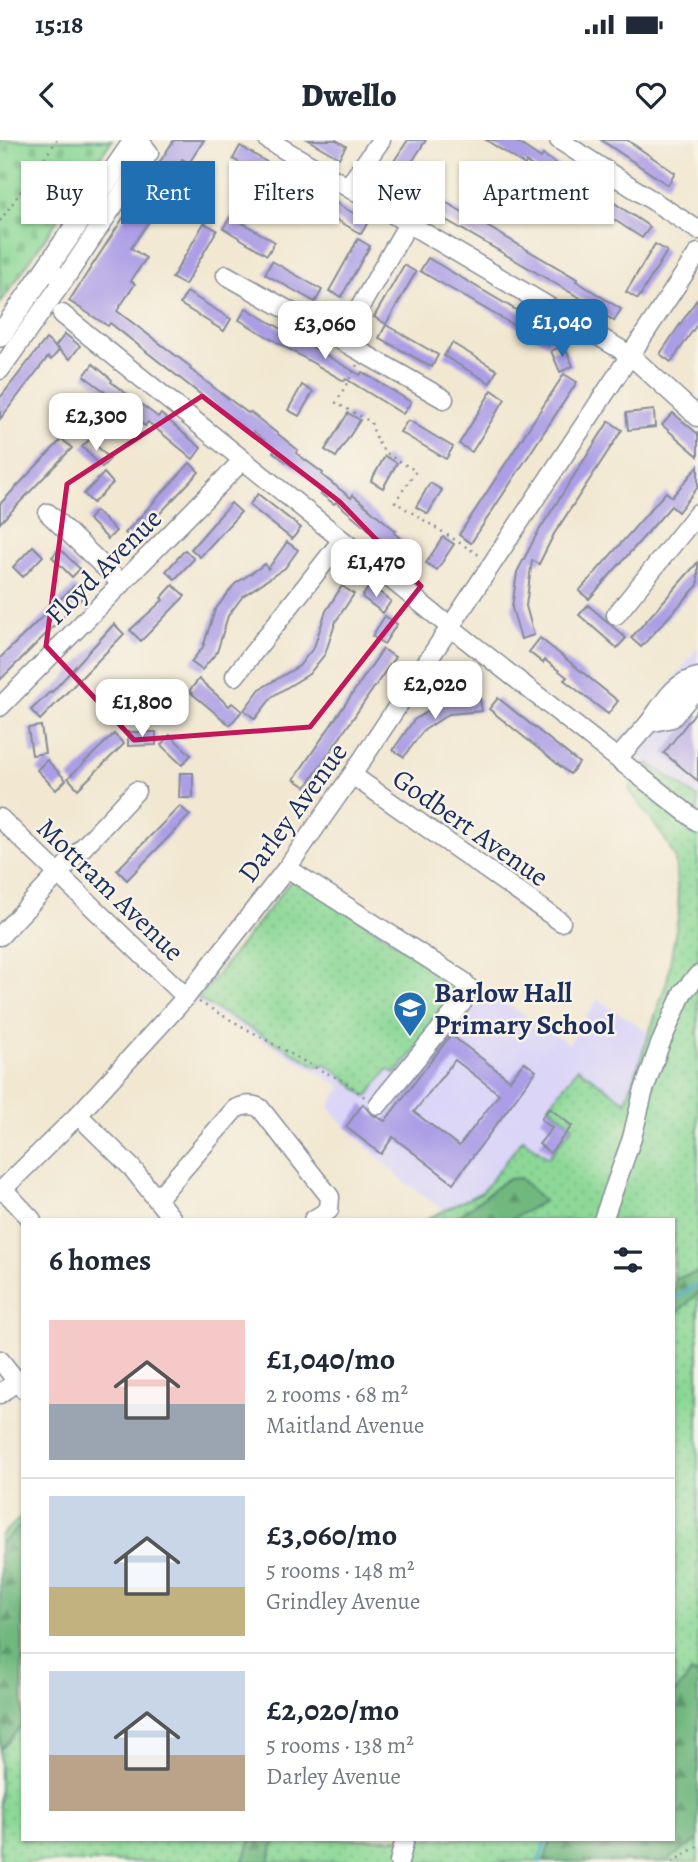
<!DOCTYPE html>
<meta charset="utf-8">
<style>
:root{--surface:#fff;--page:#f2f2f3;--text:#1f2937;--muted:#747a83;--line:#e0e1e3;--accent:#1f6fb2}
body{margin:0;font-family:Alegreya,serif;background:var(--page);color:var(--text);height:100vh;display:flex;flex-direction:column;font-size:26px;white-space:nowrap}
*{box-sizing:border-box;margin:0}
p{font-size:23px;color:var(--muted)}
.icon{flex:none;width:38px;height:38px;fill:none;stroke:currentColor;stroke-width:2;stroke-linecap:round;stroke-linejoin:round}
.map{position:relative;flex:1;overflow:hidden}
.sheet{position:absolute;left:21px;top:1078px;width:654px;height:623px;display:flex;flex-direction:column;background:var(--surface);border-radius:0px;box-shadow:0 2px 5px #0004}
.sheet>*{flex:none}
.top-card{position:absolute;left:21px;top:21px;width:656px;height:63px;display:flex;gap:14px}
.price{position:absolute;translate:-50% -60px;padding:0 16px;border-radius:14px;background:#fff;color:#222;font-size:23px;line-height:46px;filter:drop-shadow(0 2px 4px #0008)}
.price::after{content:'';position:absolute;left:50%;top:42px;width:21px;height:16px;margin-left:-10px;background:inherit;clip-path:polygon(0 0,100% 0,50% 100%)}
.price.active{background:var(--accent);color:#fff}
ul{padding:0;list-style:none}
li{display:flex;align-items:center;gap:21px;height:175px;padding:0 28px}
li+li{border-top:2px solid var(--line)}
li span{display:grid;place-items:center;flex:none;width:196px;height:140px;border-radius:0px;color:#555}
li>.icon{margin-inline-start:auto}
span .icon{width:84px;height:84px;fill:#fffc;stroke-width:1}
li b{font-size:30px}
h2{display:flex;justify-content:space-between;align-items:center;height:84px;padding:0 28px;font-size:30px}
.pill{padding:0 24px;border-radius:0px;background:var(--surface);box-shadow:0 2px 5px #0004;font-size:24px;line-height:63px}
.pill.active{background:var(--accent);color:#fff}
.status{display:flex;justify-content:space-between;align-items:center;height:49px;padding:0 35px;background:var(--surface);direction:ltr}
.status svg{height:19px;fill:currentColor}
header{display:flex;justify-content:space-between;align-items:center;height:91px;padding:0 28px;background:var(--surface);font-size:32px;font-weight:800}
.map>svg:first-child{display:block}
.built{fill:#dbd6f7}
.grass{fill:url(#grass-dots);stroke:#54847a;stroke-width:2}
.forest{fill:url(#forest-firs);stroke:#46746e;stroke-width:2}
.cemetery{fill:url(#cemetery-stones);stroke:#54847a;stroke-width:2}
.lines{fill:none;stroke-linecap:round;stroke-linejoin:round}
.stream{stroke:#53b1d2;stroke-width:3.5}
.building{fill:#ab9de6;fill-rule:evenodd}
.minor-casing{stroke:#868c98;stroke-width:21}
.major-casing{stroke:#868c98;stroke-width:24}
.path{stroke:#868c98;stroke-width:2.5;stroke-dasharray:2 5;stroke-linecap:butt}
.minor{stroke:#fff;stroke-width:18}
.major{stroke:#fff;stroke-width:21}
.marked{fill:none;stroke:#c2185b;stroke-width:5;stroke-linejoin:round}
.labels{text-anchor:middle;stroke-width:5;stroke-linejoin:round;paint-order:stroke}
.street-label{font-size:28px;fill:#1b2f5e;stroke:#f7f3e8}
.poi-label{font-size:28px;font-weight:bold;fill:#1b2f5e;stroke:#f7f3e8;text-anchor:start}
</style>
<div class="status"><b>15:18</b><svg viewBox="0 0 49 12"><path d="M0 12V9h3v3zM5 12V6h3v6zM10 12V3h3v9zM15 12V0h3v12zM26 1h20v11H26zM47 4h2v5h-2z"/></svg></div>
<header><svg class="icon" aria-label="back" viewBox="0 0 24 24"><path d="M15 5l-7 7 7 7"/></svg>Dwello<svg class="icon" aria-label="heart" viewBox="0 0 24 24"><path d="M12 20l-8-8c-3-5 5-10 8-4 3-6 11-1 8 4z"/></svg></header>
<div class="map">
<svg width="698" height="1722" viewBox="0 0 698 1722">
<defs>
<pattern id="grass-dots" width="8" height="8" patternUnits="userSpaceOnUse" patternTransform="scale(1.75)"><rect width="8" height="8" fill="#8cd896"/><path d="M2 2h.1M6 6h.1" fill="none" stroke="#78ba84" stroke-width="1.8" stroke-linecap="round"/></pattern>
<pattern id="forest-firs" width="22" height="20" patternUnits="userSpaceOnUse" patternTransform="scale(1.75)"><rect width="22" height="20" fill="#71b87f"/><path d="M5 1l3.5 6h-7zM16 11l3.5 6h-7z" fill="#5c966b"/></pattern>
<pattern id="cemetery-stones" width="16" height="16" patternUnits="userSpaceOnUse" patternTransform="scale(1.75)"><rect width="16" height="16" fill="#8cd896"/><path d="M2 7V4a2 2 0 0 1 4 0v3zM10 15v-3a2 2 0 0 1 4 0v3z" fill="#78ba84"/></pattern>
</defs>
<rect width="100%" height="100%" fill="#f7f3e8"/>
<filter id="ink" filterUnits="userSpaceOnUse"><feTurbulence type="fractalNoise" baseFrequency=".0143" numOctaves="2"/><feDisplacementMap in="SourceGraphic" scale="14" xChannelSelector="R" yChannelSelector="G"/><feConvolveMatrix kernelMatrix="1 2 1 2 8 2 1 2 1" color-interpolation-filters="sRGB"/></filter>
<filter id="wash" filterUnits="userSpaceOnUse"><feTurbulence type="fractalNoise" baseFrequency=".00686" numOctaves="4" result="noise"/><feDisplacementMap in="SourceGraphic" scale="28" xChannelSelector="R" yChannelSelector="G"/><feGaussianBlur stdDeviation="1.57" result="paint"/><feColorMatrix in="noise" values="0 0 0 0 0 0 0 0 0 0 0 0 0 0 0 0 0 1.4 0 .05"/><feComposite in="paint" operator="in"/></filter>
<g filter="url(#wash)">
<rect width="100%" height="100%" fill="#f2e8d2"/>
<g class="built">
<polygon points="698,507 698,658 615,600 643,582"/>
<polygon points="299,730 569,904 597,859 649,892 637,932 583,1075 491,1042 482,1052 445,1071 403,1041 346,987 329,967 341,946 196,862"/>
</g>
<g class="grass">
<polygon points="648,623 698,658 698,1722 0,1722 0,1396 23,1376 23,1699 674,1699 674,1080 425,1080 482,1052 523,999 548,1018 573,986 549,966 578,928 626,962 667,841 679,772 675,717 665,699 629,649"/>
<polygon points="294,737 461,845 462,853 396,934 388,929 367,957 327,924 317,926 198,859"/>
</g>
<g class="forest">
<polygon points="520,1038 544,1061 510,1080 454,1080 507,1039"/>
<polygon points="698,1132 698,1153 674,1176 674,1139"/>
<polygon points="23,1383 23,1584 0,1610 0,1404"/>
<polygon points="691,1533 698,1535 698,1700 665,1722 544,1722 551,1699 674,1699 674,1554"/>
<polygon points="252,1699 275,1699 269,1722 242,1722"/>
</g>
<polygon class="cemetery" points="0,0 112,0 0,164"/>
<g class="lines">
<g class="stream">
<polyline points="674,1160 698,1143"/>
<polyline points="539,1722 546,1699"/>
</g>
</g>
<g id="blocks">
<g class="building">
<polygon points="174,0 204,0 189,23 182,19 172,35 178,39 131,108 146,118 131,141 135,144 117,171 191,227 190,229 217,250 248,273 250,272 298,310 296,313 323,333 322,335 351,358 353,355 396,391 394,393 418,412 409,423 336,362 334,364 321,354 323,350 273,312 276,309 254,292 252,295 110,183 108,186 69,161"/>
<polygon points="308,0 336,0 346,6 339,18"/>
<polygon points="408,0 426,0 403,36 390,27"/>
<polygon points="486,0 514,0 541,18 543,15 650,87 642,98 526,22 525,25"/>
<polygon points="601,0 627,0 675,33 668,45"/>
<polygon points="240,6 368,82 361,94 233,19"/>
<polygon points="437,57 577,139 576,141 621,169 614,181 580,158 429,70"/>
<polygon points="231,76 275,102 267,115 223,88"/>
<polygon points="204,83 217,90 185,145 172,138"/>
<polygon points="358,99 370,106 341,157 329,151"/>
<polygon points="655,104 667,111 638,159 626,152"/>
<polygon points="428,118 555,193 548,205 420,131"/>
<polygon points="272,121 322,150 315,162 265,134"/>
<polygon points="404,125 416,132 386,184 374,177"/>
<polygon points="187,152 231,179 224,191 180,164"/>
<polygon points="698,158 698,183 671,222 660,214"/>
<polygon points="246,168 360,235 362,232 411,262 403,274 346,239 344,241 239,180"/>
<polygon points="386,185 438,215 432,227 379,198"/>
<polygon points="65,194 80,206 70,219 55,207"/>
<polygon points="46,199 59,210 51,220 48,217 0,279 0,258"/>
<polygon points="452,203 497,230 490,243 444,216"/>
<polygon points="564,205 573,226 560,232 551,211"/>
<polygon points="93,224 112,240 111,242 158,277 161,274 201,308 193,319 148,282 145,286 105,255 107,253 84,236"/>
<polygon points="564,234 577,242 471,403 459,395"/>
<polygon points="302,245 313,252 299,276 288,270"/>
<polygon points="492,250 505,259 472,312 459,304"/>
<polygon points="654,270 655,287 628,290 626,273"/>
<polygon points="348,273 360,280 336,317 325,310"/>
<polygon points="673,273 698,294 698,316 662,285"/>
<polygon points="408,280 453,307 446,319 400,292"/>
<polygon points="609,281 622,290 554,394 539,424 532,420 526,466 534,495 521,499 512,468 517,432 538,392"/>
<polygon points="62,299 72,308 0,383 0,364"/>
<polygon points="90,299 110,319 102,327 82,307"/>
<polygon points="385,316 397,323 383,348 371,341"/>
<polygon points="190,323 199,332 134,401 125,393"/>
<polygon points="698,326 698,347 678,372 671,366 589,459 579,451 666,352 672,357"/>
<polygon points="104,333 113,343 93,363 84,354"/>
<polygon points="430,343 442,350 428,374 416,367"/>
<polygon points="258,354 301,388 292,399 249,365"/>
<polygon points="231,363 241,372 200,417 191,409"/>
<polygon points="96,371 116,391 108,399 88,379"/>
<polygon points="443,397 454,404 437,430 426,423"/>
<polygon points="287,402 298,410 285,428 243,456 228,476 217,512 202,530 191,522 203,507 215,470 235,444 265,424 268,429"/>
<polygon points="33,406 43,416 23,437 13,427"/>
<polygon points="60,409 80,429 72,437 52,417"/>
<polygon points="185,410 194,419 175,439 166,431"/>
<polygon points="698,422 698,445 641,507 631,498"/>
<polygon points="173,445 185,456 141,501 130,490 163,460 161,458"/>
<polygon points="370,445 391,461 383,473 362,457"/>
<polygon points="74,446 84,456 0,540 0,518"/>
<polygon points="342,446 354,454 336,481 325,514 309,534 273,556 255,579 244,570 260,549 299,526 314,507 326,471"/>
<polygon points="588,465 626,498 617,508 579,475"/>
<polygon points="385,476 397,484 384,504 372,496"/>
<polygon points="114,484 124,494 40,580 31,570 51,551 52,552"/>
<polygon points="540,498 618,561 608,574 564,540 567,537 545,520 543,523 529,512"/>
<polygon points="383,509 395,517 306,647 294,639"/>
<polygon points="199,539 229,566 232,563 242,571 230,585 189,551"/>
<polygon points="480,558 482,571 449,574 423,591 404,617 393,610 414,580 445,561"/>
<polygon points="498,558 579,623 570,634 489,569"/>
<polygon points="698,569 698,641 664,613"/>
<polygon points="41,586 45,613 32,615 28,588"/>
<polygon points="128,592 156,592 156,605 128,606"/>
<polygon points="114,594 124,604 78,649 68,638"/>
<polygon points="170,595 191,615 182,625 161,605"/>
<polygon points="47,620 66,640 56,650 37,630"/>
<polygon points="180,633 193,633 193,658 179,658"/>
<polygon points="180,666 190,675 127,740 117,730"/>
<path d="M451,895l59,45 14,-18 12,9 -83,112 -60,-46 -12,17 -35,-27 17,-23 8,10 14,7zM455,920l44,34 -40,52 -45,-34z"/>
<polygon points="549,968 572,986 550,1013 539,1004 552,988 541,979"/>
</g>
</g>
</g>
<g filter="url(#ink)">
<use href="#blocks" fill-opacity="0" stroke="#868c98" stroke-width="2"/>
<g class="lines">
<g class="minor-casing">
<g id="minor">
<polyline points="268,0 630,215 698,277"/>
<polyline points="559,0 698,90"/>
<polyline points="348,47 381,0"/>
<polyline points="46,128 64,140 149,13 139,0"/>
<polyline points="226,135 444,259"/>
<polyline points="62,174 449,486 698,682"/>
<polyline points="341,200 409,82"/>
<polyline points="0,230 64,140"/>
<polyline points="48,373 122,444"/>
<polyline points="616,475 698,373"/>
<polyline points="235,536 342,400"/>
<polyline points="0,567 243,320"/>
<path d="M649,583c14,-19 24,-41 49,-46"/>
<polyline points="618,618 649,583 672,578 698,547"/>
<polyline points="352,635 561,782"/>
<polyline points="0,678 186,857"/>
<polyline points="287,728 463,841 468,847 462,863 378,965"/>
<polyline points="0,796 136,651"/>
<polyline points="78,975 132,1028 173,1080"/>
<polyline points="3,1049 32,1080"/>
<polyline points="0,1052 78,975 186,857 287,728 352,635 698,113"/>
<path d="M157,1059l78,-90c8,-4 16,-6 25,-1l70,89 -1,13 -16,10"/>
<polyline points="603,1080 632,998 643,953 659,907 683,852 698,835"/>
<polyline points="0,1220 23,1249"/>
<polyline points="0,1254 17,1241"/>
<polyline points="399,1722 405,1699"/>
</g>
</g>
<g class="major-casing">
<polyline id="major" points="0,196 135,0"/>
</g>
<g class="path">
<polyline points="0,81 57,0"/>
<path d="M357,225l-21,38 35,19c9,34 16,31 45,49l-21,31 84,53"/>
<polyline points="199,862 314,927 344,941 366,958"/>
<polyline points="672,1722 698,1706"/>
</g>
<use href="#minor" class="minor"/>
<use href="#major" class="major"/>
</g>
</g>
<path class="marked" d="M202,256l138,106 81,84 -111,141 -176,13 -88,-94 21,-162z"/>
<defs>
<g id="school-pin" transform="scale(1.75)"><path d="M0 17L-7.5 6A9.5 9.5 0 1 1 7.5 6Z" fill="#1f6fb2" stroke="#f7f3e8"/><path d="M0-5L7-2L0 1L-7-2ZM-4 1L0 2.5L4 1V4Q0 6-4 4Z" fill="#fff"/></g>
</defs>
<g fill-rule="evenodd">
<use href="#school-pin" x="410" y="868"/>
</g>
<g class="labels">
<g class="street-label">
<text transform="translate(103 426) rotate(-45)" y="10">Floyd Avenue</text>
<text transform="translate(292 672) rotate(-54)" y="10">Darley Avenue</text>
<text transform="translate(471 687) rotate(35)" y="10">Godbert Avenue</text>
<text transform="translate(111 749) rotate(44)" y="10">Mottram Avenue</text>
</g>
<g class="poi-label">
<text x="434" y="862">Barlow Hall<tspan x="434" dy="32">Primary School</tspan></text>
</g>
</g>
</svg>
<b class="price active" style="left:562px;top:219px">£1,040</b>
<b class="price" style="left:325px;top:221px">£3,060</b>
<b class="price" style="left:96px;top:313px">£2,300</b>
<b class="price" style="left:376px;top:459px">£1,470</b>
<b class="price" style="left:435px;top:581px">£2,020</b>
<b class="price" style="left:142px;top:599px">£1,800</b>
<div class="top-card">
<a class="pill">Buy</a>
<a class="pill active">Rent</a>
<a class="pill">Filters</a>
<a class="pill">New</a>
<a class="pill">Apartment</a>
</div>
<section class="sheet">
<h2>6 homes<svg class="icon" aria-label="filters" viewBox="0 0 24 24"><path d="M4 7h16M4 17h16"/><circle cx="9" cy="7" r="2"/><circle cx="15" cy="17" r="2"/></svg></h2>
<ul>
<li><span style="background:linear-gradient(#f6c9c9 60%,#9aa5b1 0)"><svg class="icon" aria-label="home" viewBox="0 0 24 24"><path d="M3 11l9-7 9 7M6 9v11h12V9"/></svg></span><div><b>£1,040/mo</b><p>2 rooms · 68 m²</p><p>Maitland Avenue</p></div></li>
<li><span style="background:linear-gradient(#c9d6e8 65%,#c2b280 0)"><svg class="icon" aria-label="home" viewBox="0 0 24 24"><path d="M3 11l9-7 9 7M6 9v11h12V9"/></svg></span><div><b>£3,060/mo</b><p>5 rooms · 148 m²</p><p>Grindley Avenue</p></div></li>
<li><span style="background:linear-gradient(#c9d6e8 60%,#b9a48a 0)"><svg class="icon" aria-label="home" viewBox="0 0 24 24"><path d="M3 11l9-7 9 7M6 9v11h12V9"/></svg></span><div><b>£2,020/mo</b><p>5 rooms · 138 m²</p><p>Darley Avenue</p></div></li>
</ul>
</section>
</div>
